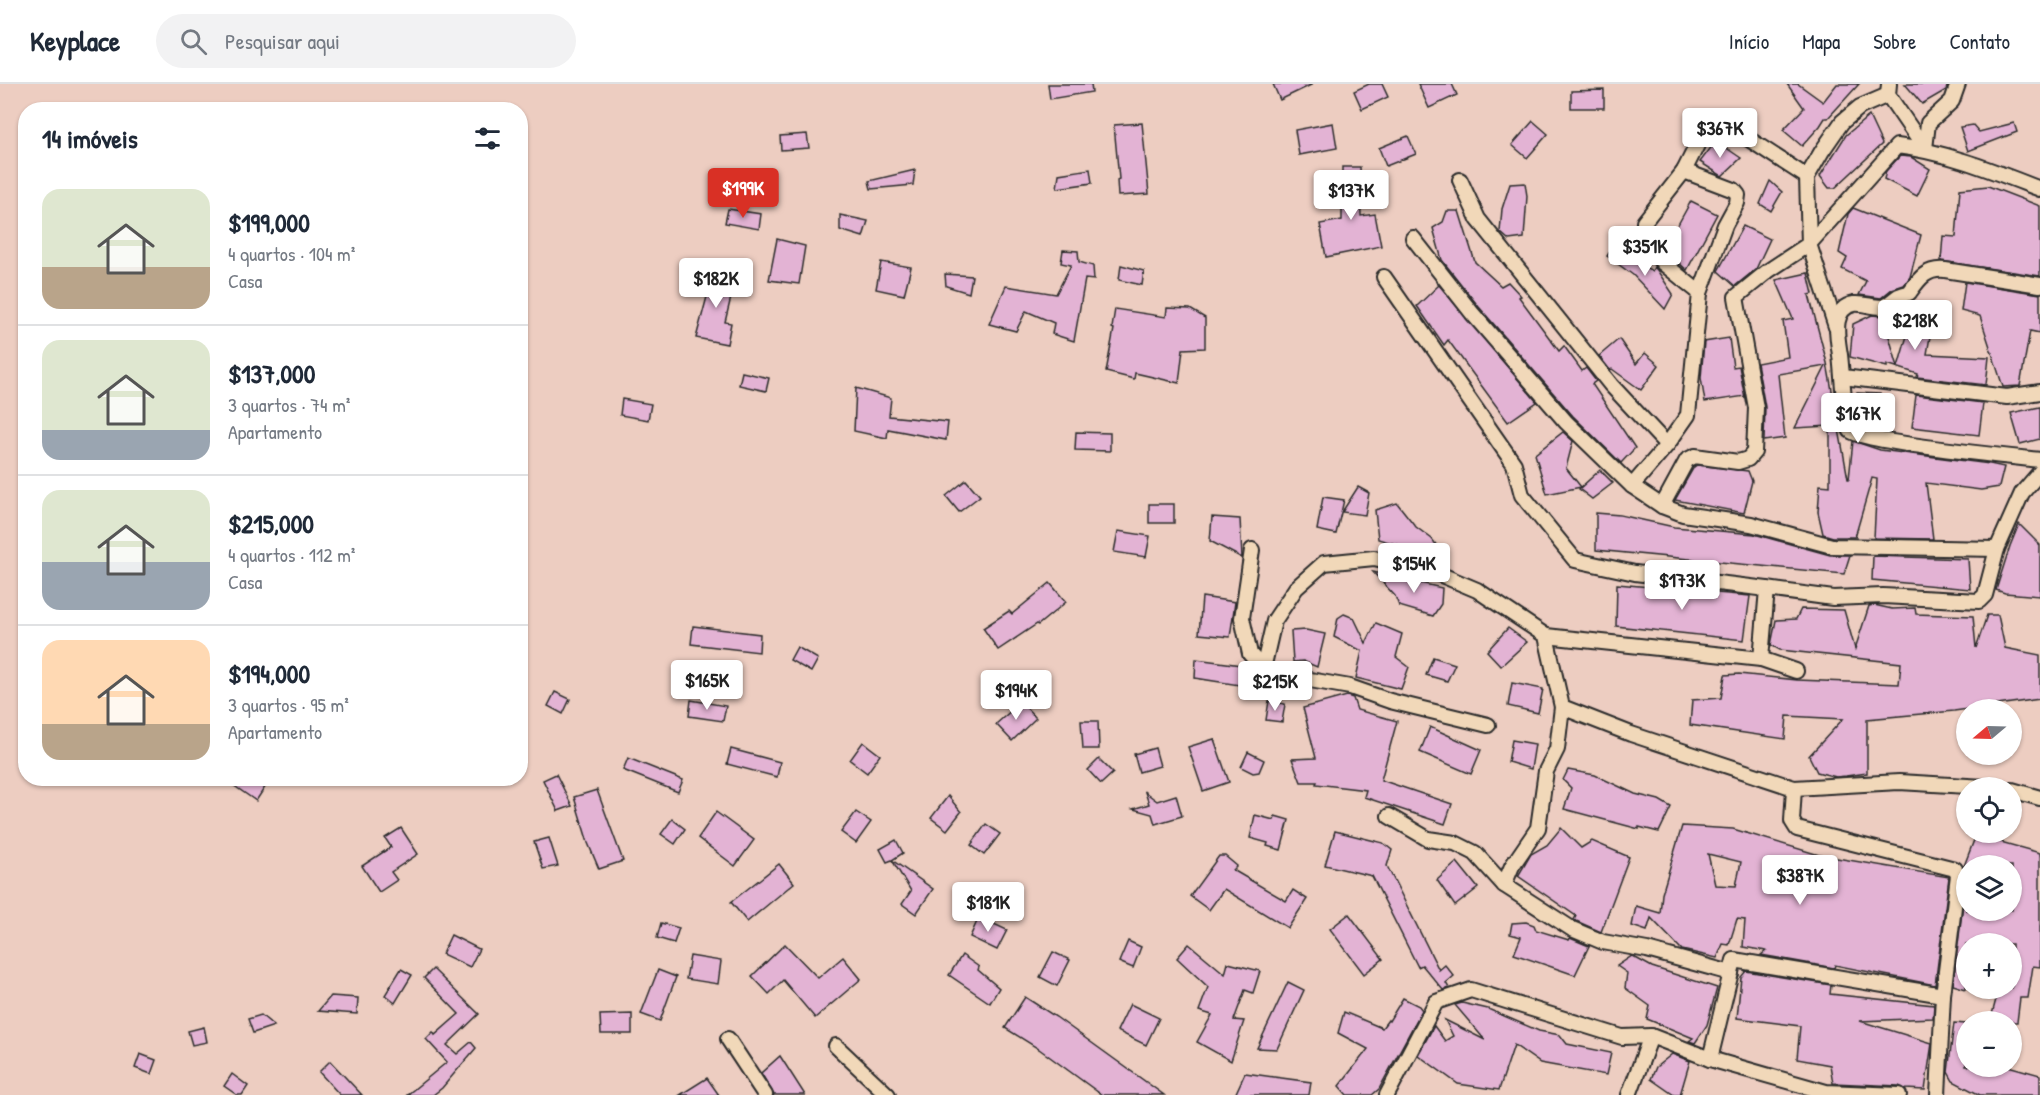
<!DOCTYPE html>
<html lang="pt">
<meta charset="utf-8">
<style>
:root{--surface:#fff;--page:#f2f2f3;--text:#1f2937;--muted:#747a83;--line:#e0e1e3;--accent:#d93025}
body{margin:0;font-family:"Patrick Hand",sans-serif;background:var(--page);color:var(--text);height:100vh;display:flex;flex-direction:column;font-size:22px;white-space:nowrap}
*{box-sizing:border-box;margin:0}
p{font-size:20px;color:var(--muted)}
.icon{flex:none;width:33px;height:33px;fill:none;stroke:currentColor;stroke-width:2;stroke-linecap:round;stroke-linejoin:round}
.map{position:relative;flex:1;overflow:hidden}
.details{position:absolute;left:18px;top:18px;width:510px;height:684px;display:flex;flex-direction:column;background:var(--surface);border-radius:24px;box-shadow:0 2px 4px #0004}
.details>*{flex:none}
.needle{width:39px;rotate:251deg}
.tools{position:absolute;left:1956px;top:615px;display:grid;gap:12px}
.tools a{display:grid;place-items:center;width:66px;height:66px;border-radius:50%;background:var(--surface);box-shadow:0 2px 4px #0004;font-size:30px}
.price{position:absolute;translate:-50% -51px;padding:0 14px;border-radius:6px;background:#fff;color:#222;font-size:20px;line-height:39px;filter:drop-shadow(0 2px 3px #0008)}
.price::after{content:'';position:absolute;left:50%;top:36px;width:18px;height:14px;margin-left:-9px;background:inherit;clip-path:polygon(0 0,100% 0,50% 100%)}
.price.selected{background:var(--accent);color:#fff}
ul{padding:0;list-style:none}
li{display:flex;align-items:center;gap:18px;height:150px;padding:0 24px}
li+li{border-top:2px solid var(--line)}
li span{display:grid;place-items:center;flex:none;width:168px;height:120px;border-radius:18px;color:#555}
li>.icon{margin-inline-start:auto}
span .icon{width:72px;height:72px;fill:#fffc;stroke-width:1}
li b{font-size:26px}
h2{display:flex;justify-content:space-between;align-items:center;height:72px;padding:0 24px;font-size:26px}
header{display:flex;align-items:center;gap:36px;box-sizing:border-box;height:84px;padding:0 30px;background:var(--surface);border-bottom:2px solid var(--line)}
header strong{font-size:28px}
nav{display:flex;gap:33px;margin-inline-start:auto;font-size:21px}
.search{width:420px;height:54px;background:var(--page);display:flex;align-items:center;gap:15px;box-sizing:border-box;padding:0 21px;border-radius:33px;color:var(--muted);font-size:22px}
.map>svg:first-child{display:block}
.building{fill:#e3b3d4;stroke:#2b2b2b;stroke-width:1.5;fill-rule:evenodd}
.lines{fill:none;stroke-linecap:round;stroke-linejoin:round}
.minor-casing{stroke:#2b2b2b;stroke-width:18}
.minor{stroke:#f1d8b9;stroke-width:14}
</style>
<header>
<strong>Keyplace</strong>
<div class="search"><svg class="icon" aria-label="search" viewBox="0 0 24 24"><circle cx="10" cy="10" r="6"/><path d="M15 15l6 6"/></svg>Pesquisar aqui</div>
<nav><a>Início</a><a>Mapa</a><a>Sobre</a><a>Contato</a></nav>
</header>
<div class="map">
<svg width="2040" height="1011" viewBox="0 0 2040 1011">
<rect width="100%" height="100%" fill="#edcdc1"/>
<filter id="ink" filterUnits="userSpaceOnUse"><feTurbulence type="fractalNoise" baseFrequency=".0167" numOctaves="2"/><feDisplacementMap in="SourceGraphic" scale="12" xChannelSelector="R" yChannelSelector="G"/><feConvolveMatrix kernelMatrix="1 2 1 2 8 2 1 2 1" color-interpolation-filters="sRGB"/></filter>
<g filter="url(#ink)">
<g class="building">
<polygon points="1048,0 1091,0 1092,8 1050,15"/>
<polygon points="1273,0 1313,0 1280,16"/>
<polygon points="1369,0 1382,0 1388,13 1362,25 1354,7"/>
<polygon points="1418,0 1452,0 1457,11 1429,24"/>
<polygon points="1787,0 1798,0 1823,18 1837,0 1859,0 1828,34 1825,34 1820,42 1802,62 1783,46 1804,24"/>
<polygon points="1905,0 1948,0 1946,6 1922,20"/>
<polygon points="1604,6 1604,24 1571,24 1571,7"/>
<polygon points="1869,32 1882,60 1835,104 1829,104 1820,92 1846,51"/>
<polygon points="1533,37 1548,50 1527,74 1512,61"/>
<polygon points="1142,39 1149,110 1118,112 1117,96 1119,95 1114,41"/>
<polygon points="1333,39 1337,64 1299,71 1295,46"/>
<polygon points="2014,39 2017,48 1968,67 1960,43 1973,41 1979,48"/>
<polygon points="807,50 809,64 781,66 780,52"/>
<polygon points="1408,52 1416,70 1386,82 1379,64"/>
<polygon points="1716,57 1741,74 1722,92 1700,78"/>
<polygon points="1900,72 1911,73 1930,85 1917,112 1884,95 1886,87"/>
<polygon points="1342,83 1360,83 1361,132 1375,130 1381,162 1326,173 1320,140 1342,136"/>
<polygon points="1090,85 1092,99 1057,104 1059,90"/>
<polygon points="915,86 913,101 871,105 869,97"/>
<polygon points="1770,97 1782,108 1771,127 1760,120"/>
<polygon points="1525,99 1527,112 1524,154 1509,156 1500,148 1502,125 1510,100"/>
<polygon points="1988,102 2040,122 2040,192 1941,177 1943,152 1956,153 1960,105"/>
<polygon points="1691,117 1717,130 1687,186 1664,166"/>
<polygon points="1853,124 1921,151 1910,193 1904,201 1892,205 1881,214 1859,211 1866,197 1842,185 1847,174 1839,169 1848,130"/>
<polygon points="728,125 761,130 759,145 725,139"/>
<polygon points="1447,127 1459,127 1475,178 1501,202 1508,198 1521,212 1519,213 1559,267 1564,262 1582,287 1586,284 1596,297 1592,300 1635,364 1621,379 1573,332 1479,223 1442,176 1433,144 1443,138"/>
<polygon points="840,131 868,137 863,153 840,146"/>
<polygon points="1743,142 1770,155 1756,185 1735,202 1718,187"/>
<polygon points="777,155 805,162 799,200 769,196"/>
<polygon points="1612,164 1652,187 1654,183 1657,186 1673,210 1665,225 1633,191 1607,172"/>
<polygon points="1063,166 1078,167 1079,178 1093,182 1094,196 1085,195 1074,257 1052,250 1054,239 1026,227 1016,247 989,240 1006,202 1056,210 1071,181 1061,179"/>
<polygon points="881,178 911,183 904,211 876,205"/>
<polygon points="1121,181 1144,187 1142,201 1119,196"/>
<polygon points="1808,189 1813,210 1809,211 1827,279 1848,395 1849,395 1853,357 1880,366 1990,380 2004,383 1999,403 1981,406 1926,399 1933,455 1874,454 1877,395 1872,394 1855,453 1833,453 1823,450 1818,428 1820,401 1830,402 1830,342 1795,344 1826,282 1778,290 1785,354 1764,357 1765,323 1757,279 1788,273 1783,237 1793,235 1776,196"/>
<polygon points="703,190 735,197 725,238 731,239 727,260 696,254 708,209 699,207"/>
<polygon points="945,190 972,192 969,209 946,202"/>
<polygon points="1965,198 2040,210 2040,249 2030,247 2020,302 2003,303 1980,232 1961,227"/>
<polygon points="1439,201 1537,318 1508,338 1448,256 1444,261 1417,222"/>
<polygon points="1167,224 1190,225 1205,234 1205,264 1183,265 1179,299 1135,289 1134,295 1106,288 1114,245 1112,244 1115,225 1166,233"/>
<polygon points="1915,224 1934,229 1927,270 1989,273 1986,301 1917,293 1918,290 1887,280 1887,283 1850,273 1853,240 1872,231 1883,232 1898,283"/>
<polygon points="1729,254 1733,283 1739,282 1745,314 1745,312 1705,318 1701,294 1704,258"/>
<polygon points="1619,255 1636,280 1645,269 1659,281 1641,306 1612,285 1610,286 1599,272"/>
<polygon points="742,288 769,294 766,307 739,301"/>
<polygon points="856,304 891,314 889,332 948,338 946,356 888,345 887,354 854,347"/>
<polygon points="1857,309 1880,310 1880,346 1858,340 1855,330"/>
<polygon points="1916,311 1983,319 1979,351 1912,343"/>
<polygon points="622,315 651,320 648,336 620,331"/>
<polygon points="2040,323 2040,355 2020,360 2011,329"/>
<polygon points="1076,348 1110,349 1110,367 1075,366"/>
<polygon points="1563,348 1573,357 1566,384 1581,403 1547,410 1535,370"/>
<polygon points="1697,381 1748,387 1752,397 1744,429 1675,416 1694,383"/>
<polygon points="1600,386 1613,399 1592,415 1579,405"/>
<polygon points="966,396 980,412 959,428 946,412"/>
<polygon points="1358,403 1369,409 1365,431 1342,428"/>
<polygon points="1323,413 1344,416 1336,450 1317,446"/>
<polygon points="1397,419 1416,443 1432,455 1437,462 1439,472 1430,475 1419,467 1378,455 1375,426"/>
<rect x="1149" y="420" width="25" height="19"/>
<polygon points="1596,429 1620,431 1674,443 1754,450 1830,471 1850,471 1844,490 1596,466"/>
<polygon points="1212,433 1240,435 1242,474 1210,457"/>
<polygon points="2019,440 2040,461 2040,512 2005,509 1996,506 2010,462"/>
<polygon points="1118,447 1150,452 1146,473 1114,468"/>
<polygon points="1873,472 1968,475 1970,505 1872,496"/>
<polygon points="1373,488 1442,504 1441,520 1433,532 1399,522 1395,512"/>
<polygon points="1050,499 1066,518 1038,541 1037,540 998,566 983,544 1009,527 1012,530"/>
<polygon points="1617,500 1750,512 1744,556 1616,542"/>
<polygon points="1202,513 1235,518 1230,553 1199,550"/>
<polygon points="1874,521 1892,525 1915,524 1916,530 1973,532 1976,564 1987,531 1998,531 2005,564 2040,571 2040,615 1954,627 1867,635 1867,689 1846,692 1836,693 1817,688 1809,672 1843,635 1787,632 1785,655 1690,641 1692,616 1721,614 1725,591 1739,590 1797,596 1899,600 1901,579 1780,566 1771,561 1776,536 1796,535 1801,525 1844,526 1855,565 1869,522"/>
<polygon points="1344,530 1354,534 1366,559 1376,539 1402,550 1396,573 1409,583 1401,605 1356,594 1362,567 1334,553 1338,534"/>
<polygon points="693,542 760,550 759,568 691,560"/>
<polygon points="1508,544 1527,558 1501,582 1487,567"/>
<polygon points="1306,546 1325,550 1317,583 1303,577 1293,578 1291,547"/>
<polygon points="797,563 818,575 811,588 790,576"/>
<polygon points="1433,573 1455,580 1447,597 1426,591"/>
<polygon points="1196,575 1241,581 1239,601 1195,594"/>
<polygon points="1512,599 1543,605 1538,629 1508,622"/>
<polygon points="555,608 570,615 563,630 548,622"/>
<polygon points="1347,612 1353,614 1357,626 1397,637 1381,696 1452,720 1445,740 1364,713 1366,706 1316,700 1317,698 1301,698 1292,675 1316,674 1303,624"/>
<polygon points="691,616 726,622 723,637 689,632"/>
<polygon points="1269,617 1285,620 1282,638 1266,636"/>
<polygon points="1021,618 1036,634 1012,657 996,640"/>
<polygon points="1081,637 1098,637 1099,665 1083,665"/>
<polygon points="1430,643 1481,666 1471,690 1420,668"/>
<polygon points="1214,655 1229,698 1203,707 1188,663"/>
<polygon points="1512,656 1535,660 1531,685 1508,678"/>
<polygon points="863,658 880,671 867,689 850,676"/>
<polygon points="1155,664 1160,682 1139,688 1134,670"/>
<polygon points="731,665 780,678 777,693 727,680"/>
<polygon points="1248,668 1264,676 1259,688 1253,689 1241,683"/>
<polygon points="628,674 683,696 678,708 623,686"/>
<polygon points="1099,675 1113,689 1101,700 1088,686"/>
<polygon points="1568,686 1595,691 1635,710 1659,716 1671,723 1659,748 1639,743 1639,745 1564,725 1571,704 1563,696"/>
<polygon points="556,690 572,722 558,727 543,696"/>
<polygon points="223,694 271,694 256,717"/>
<polygon points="597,706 623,777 599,785 588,759 574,713"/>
<polygon points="1145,708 1157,717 1176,711 1182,732 1155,740 1152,730 1133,725 1149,720"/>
<polygon points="948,712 961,728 947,746 931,734"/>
<polygon points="716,728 754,756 735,782 698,754"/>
<polygon points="856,728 871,738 856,759 841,748"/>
<polygon points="1255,731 1274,736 1275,732 1289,736 1281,766 1267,762 1268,759 1250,754"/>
<polygon points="672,735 685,745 675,760 661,750"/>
<polygon points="986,740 1000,750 984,771 971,761"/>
<path d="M1682,742l51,3 86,26 130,22 -14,108 -100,-20 -1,3 -73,-13 5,-4 -23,-4 2,-27 -8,-1 -8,26 -6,-1 -6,14 -35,-8 -31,-32 -4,13 -15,-5 4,-20 24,7 2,-19zM1708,770l33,8 -5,24 -21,-1z"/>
<polygon points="401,744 418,770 391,788 397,796 379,808 362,782 391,763 385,754"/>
<polygon points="1561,744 1581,764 1592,757 1629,773 1601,848 1574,836 1576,832 1518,792 1531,770 1547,761"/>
<polygon points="1335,747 1383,759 1392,766 1387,782 1439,886 1445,881 1454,892 1446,899 1449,904 1443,906 1422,881 1418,883 1372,792 1325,781"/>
<polygon points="1976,751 2040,769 2040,883 2033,882 2028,914 2020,914 2017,938 1990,938 1999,904 2012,904 2012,860 1966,860 1966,905 1953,901 1966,796 1966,826 2012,826 2012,782 1964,782"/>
<polygon points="549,754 558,782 543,785 534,758"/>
<polygon points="896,756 903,769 892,776 933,805 916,830 902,820 911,807 892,776 887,778 880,765"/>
<polygon points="1219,772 1225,772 1237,782 1233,786 1286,817 1293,806 1307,815 1288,844 1224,805 1209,826 1190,812"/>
<polygon points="1457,778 1478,804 1455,822 1437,796"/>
<polygon points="779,780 794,799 747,838 731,818"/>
<polygon points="1349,830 1383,875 1364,890 1330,845"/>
<polygon points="979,833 1007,846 997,866 970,853"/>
<polygon points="1526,838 1534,841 1536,846 1569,856 1570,854 1589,862 1575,891 1514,870 1521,853 1510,850 1512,839"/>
<polygon points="661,839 679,844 674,859 657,854"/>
<polygon points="451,851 479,865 470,883 442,870"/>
<polygon points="1128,857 1141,863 1133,884 1119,878"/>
<polygon points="785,860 818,894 843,873 861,895 815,934 783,896 769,910 752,892"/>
<polygon points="1189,860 1225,890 1228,879 1260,887 1253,909 1245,906 1234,936 1244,937 1231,977 1197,958 1212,931 1199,927 1208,903 1177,874"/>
<polygon points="1053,868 1070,876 1057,902 1040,893"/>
<polygon points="962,871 979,883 978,886 999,904 990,919 949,891"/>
<polygon points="690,872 721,877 718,900 686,895"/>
<polygon points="1632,872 1652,883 1717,904 1707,941 1695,959 1689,957 1693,954 1647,935 1650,922 1625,904 1627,889 1617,882"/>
<polygon points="401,885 412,891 395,919 385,911"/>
<polygon points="433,885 479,930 447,961 457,970 471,958 476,964 442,1004 433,1011 407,1011 447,978 426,955 433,948 435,951 459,930 424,894"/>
<polygon points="658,886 676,893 660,937 641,930"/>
<polygon points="1746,887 1831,901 1830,910 1934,921 1933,934 1860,937 1932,959 1925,1006 1905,1005 1899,1002 1833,999 1830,981 1797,975 1800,942 1737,934 1741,893"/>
<polygon points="1288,898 1304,906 1277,965 1257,964"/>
<polygon points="331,912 358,914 357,930 318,927"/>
<polygon points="1025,913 1056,933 1164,1011 1102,1011 1039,965 1005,944"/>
<polygon points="1403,914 1419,922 1422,926 1379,1005 1372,1011 1347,1011 1339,1002 1368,965 1338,949 1344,928 1382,944 1388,936 1389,937"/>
<polygon points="1462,919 1488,925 1539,947 1560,951 1567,960 1611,969 1606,991 1540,979 1514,961 1499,1006 1458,1000 1418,971 1434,942 1445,957 1453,952 1445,936 1485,956 1455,921"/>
<polygon points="1130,920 1159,934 1146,961 1117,947"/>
<polygon points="632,930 632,950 601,950 600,931"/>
<polygon points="261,931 274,942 253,949 248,935"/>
<polygon points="1954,939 1966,940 1966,982 2008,982 2040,991 2040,1011 1980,1011 1953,997 1948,988"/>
<polygon points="204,943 207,958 192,961 188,947"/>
<polygon points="140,970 156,976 151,990 135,984"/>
<polygon points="1672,970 1690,977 1680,1011 1674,1011 1651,995 1656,983"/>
<polygon points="780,972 805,1011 774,1011 761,989"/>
<polygon points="330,977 362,1011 340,1011 319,988"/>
<polygon points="1245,989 1311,998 1309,1011 1235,1011"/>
<polygon points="232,990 248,1002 242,1011 237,1011 224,1002"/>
<polygon points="707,994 719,1011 680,1011"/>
</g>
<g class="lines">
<g class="minor-casing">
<g id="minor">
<polyline points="1889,0 1888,11 1925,65"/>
<polyline points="1741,50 1807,93"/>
<polyline points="1925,65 1928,39 1952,17 1958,0"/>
<polyline points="1460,96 1478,135 1611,301 1667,361"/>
<polyline points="1413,154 1472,229 1566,338 1632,402 1662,422 1683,430 1751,440 1832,462 1997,465"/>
<polyline points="1384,193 1514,380 1522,411 1575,476 1635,489 1767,505"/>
<path d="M2040,201l-95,-15c-19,-2 -26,9 -36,23 -4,1 -9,2 -12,4 -6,4 -9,9 -16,10 -9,0 -18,-4 -27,-3 -24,4 -16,36 -14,51 2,14 4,68 11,76 11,11 162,26 189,29"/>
<polyline points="1700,209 1663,179 1647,161 1644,150 1644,138 1684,87 1703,49"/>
<polyline points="1836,243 1809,160 1807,93 1822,67 1842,38 1860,23 1888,11"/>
<polyline points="1843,293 2007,313 2040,308"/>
<polyline points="1632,402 1667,361 1688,331 1700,209 1725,141 1737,119 1738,111 1734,106 1684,87"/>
<path d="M1662,422l25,-46 8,-4 43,6 10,-3 6,-7 2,-44 -20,-111 32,-26 41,-27 88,-98c50,6 96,25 143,43"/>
<polyline points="1252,466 1242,534 1250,570 1263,585 1275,594 1310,596 1350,603 1390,617 1488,641"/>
<polyline points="1546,552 1761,575"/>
<polyline points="1263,585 1274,537 1296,504 1324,479 1374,474 1432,487 1477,506 1546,552 1562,623 1631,650 1794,704 1899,698 2002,704"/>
<polyline points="1796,587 1761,575 1767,505 1833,514 1883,512 1979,517 1985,511 1997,465 2022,409 2040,388"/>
<polyline points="1794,704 1792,737 1797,745 1955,785 1958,791 1943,911"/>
<polyline points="2012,706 2040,714"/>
<polyline points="1389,732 1428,755 1455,759 1475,769 1504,801 1572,845 1603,858 1647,866 1731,889"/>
<polyline points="1504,801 1512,782 1538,744 1546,687 1557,665 1562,623"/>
<polyline points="1651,952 1710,975 1734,876 1943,911 1938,1011"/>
<polyline points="728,955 765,1011"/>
<polyline points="836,962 888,1011"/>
<polyline points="1710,975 1826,1008 1899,1011"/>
<polyline points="1387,1011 1436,918 1471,906 1622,953 1651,952 1629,1011"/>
</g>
</g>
<use href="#minor" class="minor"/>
</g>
</g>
</svg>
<div class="tools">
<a><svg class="needle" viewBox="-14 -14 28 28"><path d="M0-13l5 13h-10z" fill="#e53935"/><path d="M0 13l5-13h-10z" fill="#747a83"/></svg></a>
<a><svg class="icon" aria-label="locate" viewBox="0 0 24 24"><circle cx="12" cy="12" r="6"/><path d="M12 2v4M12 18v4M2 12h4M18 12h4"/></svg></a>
<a><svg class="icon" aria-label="layers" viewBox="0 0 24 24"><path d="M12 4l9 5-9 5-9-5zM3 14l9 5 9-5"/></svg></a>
<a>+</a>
<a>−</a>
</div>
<b class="price" style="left:1720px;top:75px">$367K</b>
<b class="price selected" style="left:743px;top:135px">$199K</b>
<b class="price" style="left:1351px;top:137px">$137K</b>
<b class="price" style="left:1645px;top:193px">$351K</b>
<b class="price" style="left:716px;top:225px">$182K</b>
<b class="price" style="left:1915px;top:267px">$218K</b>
<b class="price" style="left:1858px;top:360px">$167K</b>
<b class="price" style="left:1414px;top:510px">$154K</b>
<b class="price" style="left:1682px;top:527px">$173K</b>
<b class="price" style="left:707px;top:627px">$165K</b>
<b class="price" style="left:1275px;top:628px">$215K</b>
<b class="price" style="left:1016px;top:637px">$194K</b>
<b class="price" style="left:1800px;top:822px">$387K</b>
<b class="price" style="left:988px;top:849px">$181K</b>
<section class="details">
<h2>14 imóveis<svg class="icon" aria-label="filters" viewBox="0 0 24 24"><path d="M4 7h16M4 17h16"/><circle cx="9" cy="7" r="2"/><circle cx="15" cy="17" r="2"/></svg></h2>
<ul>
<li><span style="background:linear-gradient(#dfe7d0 65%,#b9a48a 0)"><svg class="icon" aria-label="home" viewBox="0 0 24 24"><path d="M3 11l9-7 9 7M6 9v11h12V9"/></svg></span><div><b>$199,000</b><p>4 quartos · 104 m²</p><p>Casa</p></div></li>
<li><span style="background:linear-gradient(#dfe7d0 75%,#9aa5b1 0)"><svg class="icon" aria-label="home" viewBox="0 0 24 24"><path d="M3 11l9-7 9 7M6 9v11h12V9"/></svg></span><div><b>$137,000</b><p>3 quartos · 74 m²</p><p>Apartamento</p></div></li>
<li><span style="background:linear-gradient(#dfe7d0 60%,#9aa5b1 0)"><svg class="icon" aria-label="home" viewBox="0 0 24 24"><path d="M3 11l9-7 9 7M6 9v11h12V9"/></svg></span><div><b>$215,000</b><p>4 quartos · 112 m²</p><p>Casa</p></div></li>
<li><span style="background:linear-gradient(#ffd9b3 70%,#b9a48a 0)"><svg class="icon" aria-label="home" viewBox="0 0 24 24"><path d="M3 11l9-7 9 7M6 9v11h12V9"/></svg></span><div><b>$194,000</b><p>3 quartos · 95 m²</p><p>Apartamento</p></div></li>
</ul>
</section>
</div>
